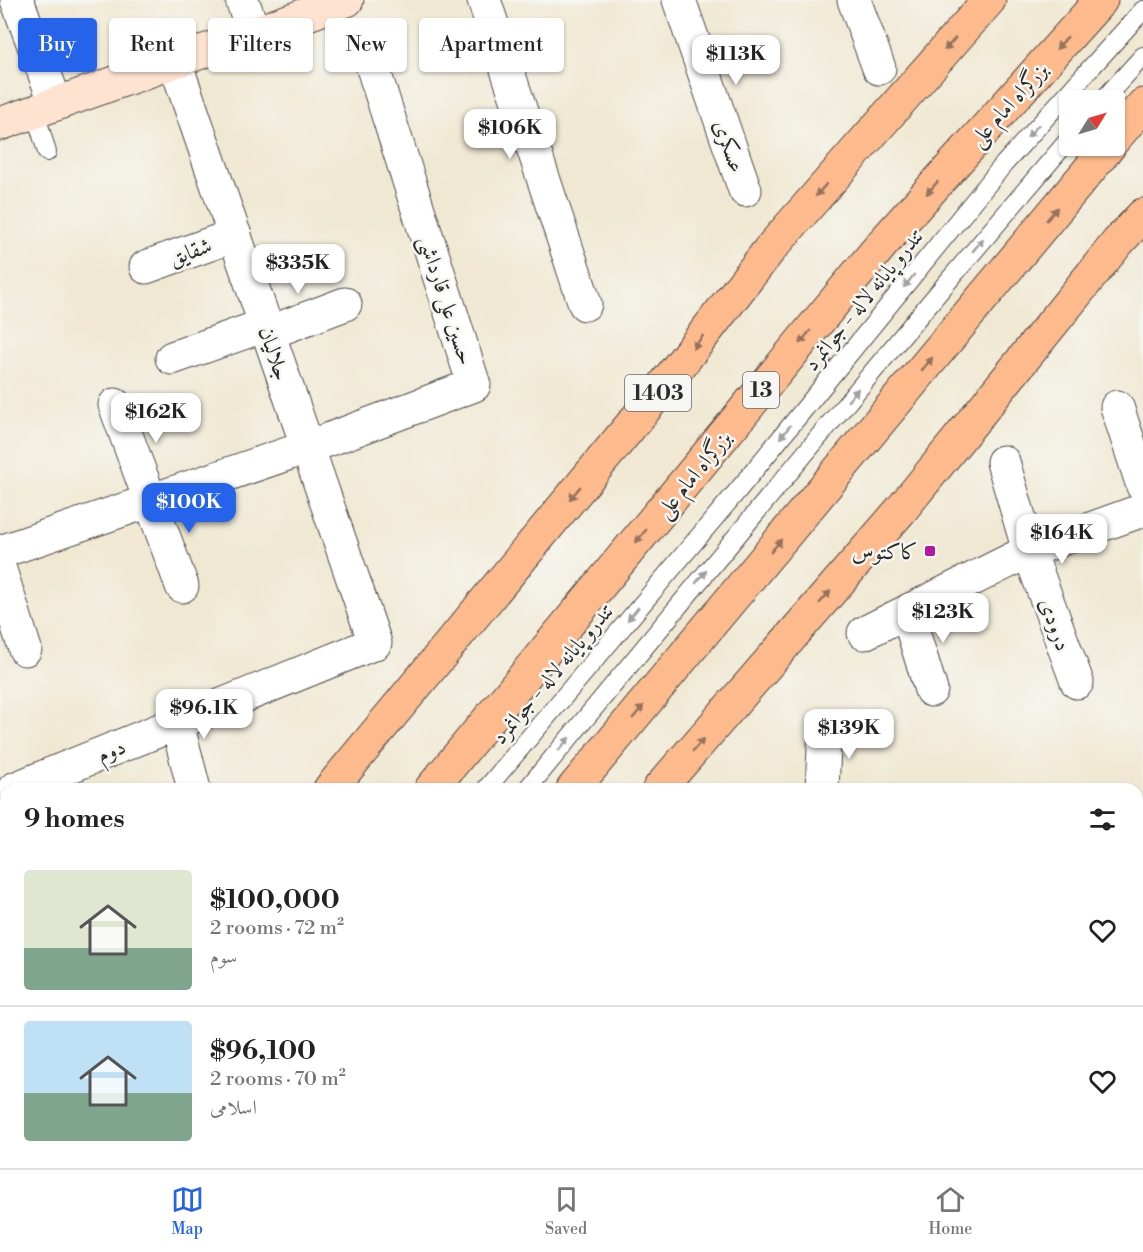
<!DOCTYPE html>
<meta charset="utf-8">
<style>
:root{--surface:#fff;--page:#f2f2f2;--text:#222;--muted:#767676;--line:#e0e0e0;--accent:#2563eb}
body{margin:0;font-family:"Libre Bodoni",Amiri,serif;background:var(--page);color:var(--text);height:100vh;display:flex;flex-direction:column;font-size:22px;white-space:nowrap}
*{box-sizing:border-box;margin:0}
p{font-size:20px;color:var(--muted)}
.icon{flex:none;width:33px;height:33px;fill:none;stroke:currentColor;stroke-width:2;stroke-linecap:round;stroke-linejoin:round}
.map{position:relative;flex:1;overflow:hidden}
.details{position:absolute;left:0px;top:783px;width:1143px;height:386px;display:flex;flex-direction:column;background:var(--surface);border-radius:18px 18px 0 0;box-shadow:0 2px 4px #0004}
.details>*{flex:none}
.guide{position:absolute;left:18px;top:18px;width:600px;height:54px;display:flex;gap:12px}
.needle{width:39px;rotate:53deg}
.controls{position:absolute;left:1059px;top:90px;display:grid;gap:12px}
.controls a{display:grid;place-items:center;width:66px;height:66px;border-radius:6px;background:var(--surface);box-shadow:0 2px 4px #0004;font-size:30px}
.price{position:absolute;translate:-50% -51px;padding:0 14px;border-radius:12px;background:#fff;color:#222;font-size:20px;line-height:39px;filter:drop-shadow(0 2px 3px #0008)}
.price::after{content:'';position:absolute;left:50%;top:36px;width:18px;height:14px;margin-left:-9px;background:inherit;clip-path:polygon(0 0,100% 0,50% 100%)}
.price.on{background:var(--accent);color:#fff}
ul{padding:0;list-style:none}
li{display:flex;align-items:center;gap:18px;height:150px;padding:0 24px}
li+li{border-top:2px solid var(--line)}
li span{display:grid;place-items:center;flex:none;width:168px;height:120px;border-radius:6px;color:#555}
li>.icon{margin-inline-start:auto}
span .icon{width:72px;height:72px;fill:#fffc;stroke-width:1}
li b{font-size:26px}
h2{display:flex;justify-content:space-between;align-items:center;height:72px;padding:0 24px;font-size:26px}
.tag{padding:0 21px;border-radius:6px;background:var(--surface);box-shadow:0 2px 4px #0004;font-size:21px;line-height:54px}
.tag.on{background:var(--accent);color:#fff}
.menu{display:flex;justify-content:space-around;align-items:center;height:84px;border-top:2px solid var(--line);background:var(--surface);font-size:16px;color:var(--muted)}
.menu a{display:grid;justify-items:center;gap:3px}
.menu .on{color:var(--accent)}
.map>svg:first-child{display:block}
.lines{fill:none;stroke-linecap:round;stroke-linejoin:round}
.service-casing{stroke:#494744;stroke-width:20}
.minor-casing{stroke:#494744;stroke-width:35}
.secondary-casing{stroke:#494744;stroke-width:35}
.trunk-casing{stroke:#494744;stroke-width:35}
.service{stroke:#fff;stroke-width:18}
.minor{stroke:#fff;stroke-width:33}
.secondary{stroke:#fee3d1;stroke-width:33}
.trunk{stroke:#fcba8d;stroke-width:33}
.oneway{fill:#94725c}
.oneway2{fill:#a0a0a0}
.poi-dot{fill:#b5179e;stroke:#f6f6f2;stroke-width:2}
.labels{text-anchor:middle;stroke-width:5;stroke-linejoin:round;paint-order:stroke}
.shield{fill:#f6f6f2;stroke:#686867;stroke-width:1.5}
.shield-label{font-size:21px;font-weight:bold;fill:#2b2b2b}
.street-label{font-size:22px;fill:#2b2b2b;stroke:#f6f6f2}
.poi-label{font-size:22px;fill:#2b2b2b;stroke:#f6f6f2;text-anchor:end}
</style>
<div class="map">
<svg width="1143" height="1168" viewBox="0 0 1143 1168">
<rect width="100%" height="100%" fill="#f6f6f2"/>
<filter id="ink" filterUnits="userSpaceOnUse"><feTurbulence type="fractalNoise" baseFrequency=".0167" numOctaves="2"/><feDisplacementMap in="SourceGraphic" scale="12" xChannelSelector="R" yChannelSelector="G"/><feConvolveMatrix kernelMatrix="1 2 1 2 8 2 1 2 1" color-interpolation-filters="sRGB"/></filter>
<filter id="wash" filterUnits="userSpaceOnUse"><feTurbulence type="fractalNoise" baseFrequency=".008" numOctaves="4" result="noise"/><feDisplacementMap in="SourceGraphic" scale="24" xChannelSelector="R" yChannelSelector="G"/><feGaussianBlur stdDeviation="1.35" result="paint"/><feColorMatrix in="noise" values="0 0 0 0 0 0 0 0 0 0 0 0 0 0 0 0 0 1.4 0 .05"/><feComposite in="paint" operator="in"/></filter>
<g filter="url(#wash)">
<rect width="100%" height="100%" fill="#f0e8d2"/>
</g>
<g filter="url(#ink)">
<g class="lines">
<g class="service-casing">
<g id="service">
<polyline points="1103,100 1143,56"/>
<polyline points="35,112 47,152"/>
<polyline points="486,789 739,489 1004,164 1143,10"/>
<polyline points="527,789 933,299 1070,138"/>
<polyline points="169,1168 173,1162"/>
<polyline points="212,1168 217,1162"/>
</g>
</g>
<g class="minor-casing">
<g id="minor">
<polyline points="17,0 56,104"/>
<polyline points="242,0 254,33"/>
<polyline points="484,0 585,304"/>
<polyline points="679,0 745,190"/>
<polyline points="854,0 879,68"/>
<polyline points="146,267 235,235"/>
<polyline points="268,333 345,304"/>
<polyline points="172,358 265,325"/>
<polyline points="115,405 182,586"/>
<polyline points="1117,407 1143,486"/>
<polyline points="1003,462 1029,551 1077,682"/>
<polyline points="0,552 325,441 474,385 366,46"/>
<polyline points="0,570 25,649"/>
<polyline points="907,612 931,690"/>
<polyline points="864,633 1029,551 1143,510"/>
<polyline points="177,723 194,789"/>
<polyline points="14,789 375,643 175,62"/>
<polyline points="822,789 825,728"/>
<polyline points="1137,819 1143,819"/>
<polyline points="1137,944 1143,952"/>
<polyline points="0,1034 6,1032"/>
<polyline points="1137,1046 1143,1044"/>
<polyline points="423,1162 425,1168"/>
<polyline points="551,1162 553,1168"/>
<polyline points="987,1162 988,1168"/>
<polyline points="1063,1162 1064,1168"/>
<polyline points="815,1168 830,1162"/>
</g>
</g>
<g class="secondary-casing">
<polyline id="secondary" points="0,124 347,0"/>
</g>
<g class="trunk-casing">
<g id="trunk">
<polyline points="1114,139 1143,105"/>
<polyline points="330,789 662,388 770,249 989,0"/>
<polyline points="431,789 883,243 1101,0"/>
<polyline points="573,789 1109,146"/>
<polyline points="659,789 901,510 1118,242 1143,215"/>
<polyline points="6,1168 11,1162"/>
<polyline points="107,1168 112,1162"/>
<polyline points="246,1168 251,1162"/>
<polyline points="343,1168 347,1162"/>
</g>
</g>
<use href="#service" class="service"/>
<use href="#minor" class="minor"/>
<use href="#secondary" class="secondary"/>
<use href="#trunk" class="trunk"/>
</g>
<defs><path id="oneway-solid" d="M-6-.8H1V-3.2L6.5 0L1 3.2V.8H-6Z" transform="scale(1.5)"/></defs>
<g class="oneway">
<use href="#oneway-solid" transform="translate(1062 43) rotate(132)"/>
<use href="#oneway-solid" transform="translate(950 44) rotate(132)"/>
<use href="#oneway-solid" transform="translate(932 188) rotate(132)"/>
<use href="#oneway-solid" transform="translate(821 190) rotate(131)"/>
<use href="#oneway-solid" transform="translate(1052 214) rotate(-50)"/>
<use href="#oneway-solid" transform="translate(805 337) rotate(129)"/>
<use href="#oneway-solid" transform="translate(698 342) rotate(128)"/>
<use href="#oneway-solid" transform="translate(927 364) rotate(-50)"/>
<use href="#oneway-solid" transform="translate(575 493) rotate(130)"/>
<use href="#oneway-solid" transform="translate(641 536) rotate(129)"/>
<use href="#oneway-solid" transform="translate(776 546) rotate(-50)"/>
<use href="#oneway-solid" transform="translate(825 597) rotate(-49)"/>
<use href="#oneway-solid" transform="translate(638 712) rotate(-50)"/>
<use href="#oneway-solid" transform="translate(698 745) rotate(-49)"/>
</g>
<g class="oneway2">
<use href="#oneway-solid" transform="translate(1033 131) rotate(132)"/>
<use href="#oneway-solid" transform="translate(978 245) rotate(-50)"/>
<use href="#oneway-solid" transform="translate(909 281) rotate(129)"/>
<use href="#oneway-solid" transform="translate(853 395) rotate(-50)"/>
<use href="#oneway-solid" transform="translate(785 432) rotate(129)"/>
<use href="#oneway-solid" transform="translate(701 577) rotate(-50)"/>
<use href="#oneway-solid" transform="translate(633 614) rotate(130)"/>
<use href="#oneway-solid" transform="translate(564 744) rotate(-51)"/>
</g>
</g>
<rect class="poi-dot" x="924" y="545" width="12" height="12" rx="3"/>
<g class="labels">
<g class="shield">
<rect x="743" y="372" width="36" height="36" rx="4.5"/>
<rect x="625" y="375" width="66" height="36" rx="4.5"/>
</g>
<g class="shield-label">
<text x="761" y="397">13</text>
<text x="658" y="400">1403</text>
</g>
<g class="street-label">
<text transform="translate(1008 104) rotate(-48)" y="8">بزرگراه امام علی</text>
<text transform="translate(730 146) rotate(71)" y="8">عسکری</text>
<text transform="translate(190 251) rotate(-20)" y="8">شقایق</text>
<text transform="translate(863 299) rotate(-51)" y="8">تندرو پایانه لاله - جوانمرد</text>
<text transform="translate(447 300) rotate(72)" y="8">حسین علی قارداشی</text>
<text transform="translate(275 353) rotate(71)" y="8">جلالیان</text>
<text transform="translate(693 474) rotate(-51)" y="8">بزرگراه امام علی</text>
<text transform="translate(1056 624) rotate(70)" y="8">درودی</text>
<text transform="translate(552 673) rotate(-50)" y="8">تندرو پایانه لاله - جوانمرد</text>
<text transform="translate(111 750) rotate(-22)" y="8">دوم</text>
</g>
<g class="poi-label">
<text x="918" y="559">کاکتوس</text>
</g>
</g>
</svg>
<div class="controls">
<a><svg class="needle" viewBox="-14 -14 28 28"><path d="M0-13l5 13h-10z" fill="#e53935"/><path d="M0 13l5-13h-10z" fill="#767676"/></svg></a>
</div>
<b class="price" style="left:736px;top:86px">$113K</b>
<b class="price" style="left:510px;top:160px">$106K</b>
<b class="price" style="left:298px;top:295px">$335K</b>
<b class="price" style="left:156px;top:444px">$162K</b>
<b class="price on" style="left:189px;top:534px">$100K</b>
<b class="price" style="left:1062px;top:565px">$164K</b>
<b class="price" style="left:943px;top:644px">$123K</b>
<b class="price" style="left:204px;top:740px">$96.1K</b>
<b class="price" style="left:849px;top:760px">$139K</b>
<div class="guide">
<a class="tag on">Buy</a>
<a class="tag">Rent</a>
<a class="tag">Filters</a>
<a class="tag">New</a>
<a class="tag">Apartment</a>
</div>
<section class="details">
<h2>9 homes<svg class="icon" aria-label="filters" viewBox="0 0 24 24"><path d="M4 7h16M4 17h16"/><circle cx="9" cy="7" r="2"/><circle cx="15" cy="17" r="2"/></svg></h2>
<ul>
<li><span style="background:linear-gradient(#dfe7d0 65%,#7fa58c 0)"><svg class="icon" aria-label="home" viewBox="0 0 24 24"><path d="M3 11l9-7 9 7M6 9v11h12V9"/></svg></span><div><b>$100,000</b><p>2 rooms · 72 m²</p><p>سوم</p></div><svg class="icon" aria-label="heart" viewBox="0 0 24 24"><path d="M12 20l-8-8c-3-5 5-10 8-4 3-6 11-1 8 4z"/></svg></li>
<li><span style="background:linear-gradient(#bfe0f5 60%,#7fa58c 0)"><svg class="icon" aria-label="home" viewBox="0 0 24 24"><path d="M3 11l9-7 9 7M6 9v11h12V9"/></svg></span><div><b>$96,100</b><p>2 rooms · 70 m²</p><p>اسلامی</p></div><svg class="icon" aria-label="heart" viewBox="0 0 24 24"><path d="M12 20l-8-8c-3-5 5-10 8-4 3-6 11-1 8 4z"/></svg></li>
</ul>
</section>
</div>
<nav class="menu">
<a class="on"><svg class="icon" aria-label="map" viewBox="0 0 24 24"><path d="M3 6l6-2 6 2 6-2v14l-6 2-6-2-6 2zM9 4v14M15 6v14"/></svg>Map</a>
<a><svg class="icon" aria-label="saved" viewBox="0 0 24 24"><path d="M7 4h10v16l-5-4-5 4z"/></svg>Saved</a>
<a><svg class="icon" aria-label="home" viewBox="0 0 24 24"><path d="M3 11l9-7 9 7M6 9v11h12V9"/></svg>Home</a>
</nav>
